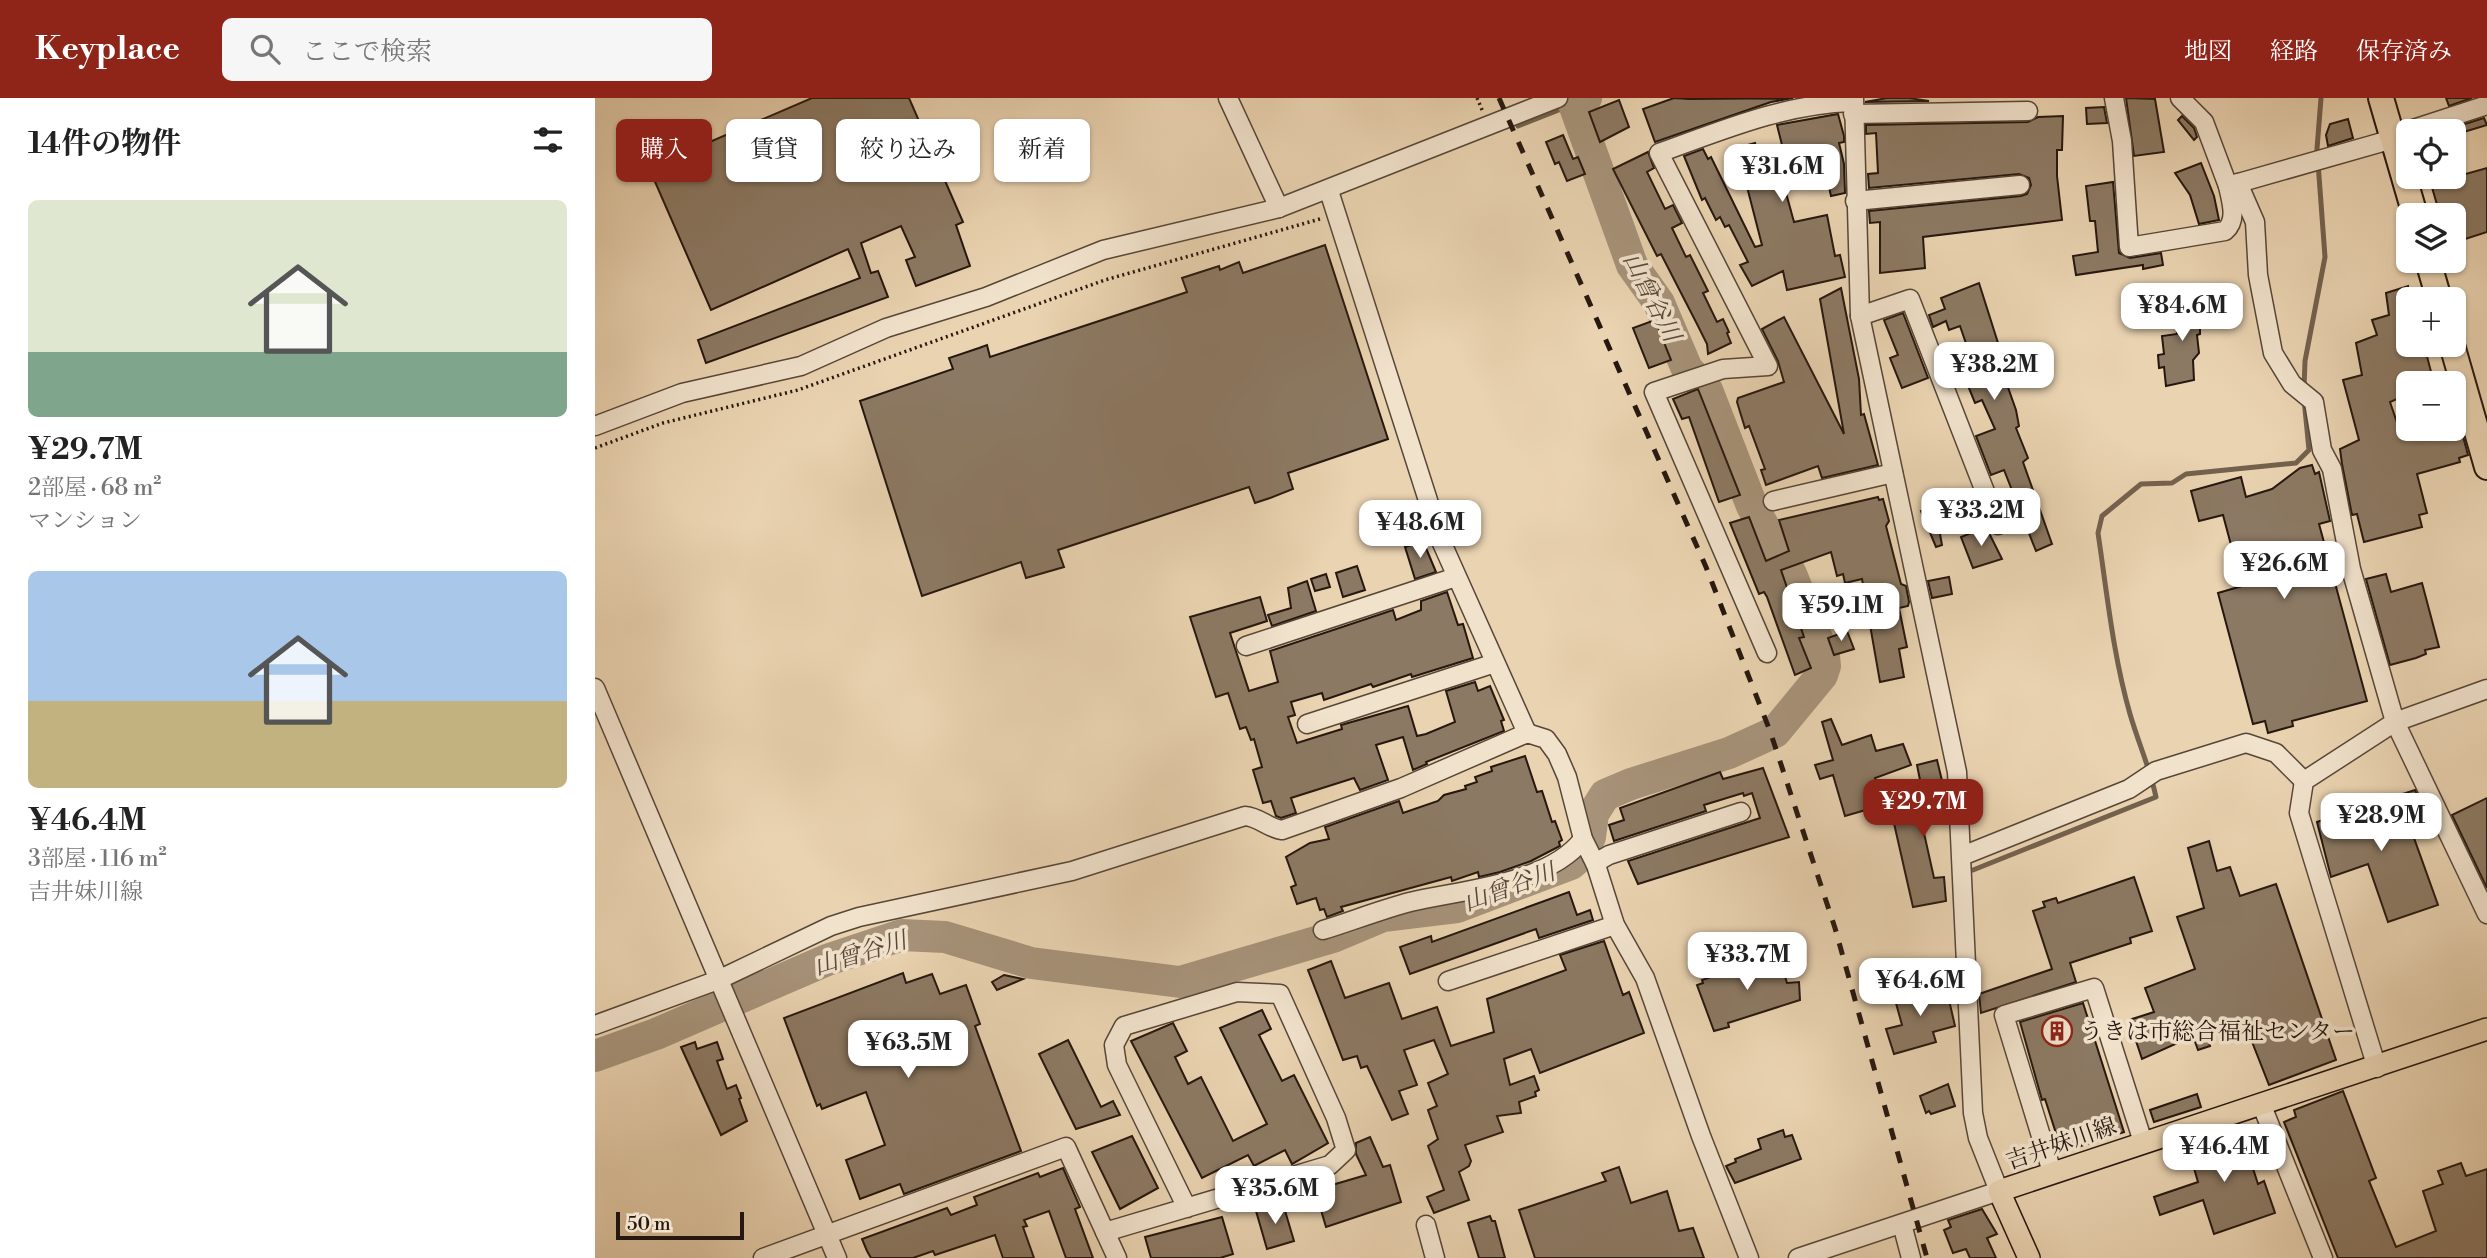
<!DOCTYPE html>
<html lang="ja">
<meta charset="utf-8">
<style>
:root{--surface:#fff;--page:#f6f6f6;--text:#222;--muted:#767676;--accent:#8f2418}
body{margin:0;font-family:"Libre Bodoni","Noto Serif JP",serif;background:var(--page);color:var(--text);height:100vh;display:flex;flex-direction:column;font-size:26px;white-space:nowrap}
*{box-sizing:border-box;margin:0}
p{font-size:23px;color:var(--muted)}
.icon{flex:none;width:38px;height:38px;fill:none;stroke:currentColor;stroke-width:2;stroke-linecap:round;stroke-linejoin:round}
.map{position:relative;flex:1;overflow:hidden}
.side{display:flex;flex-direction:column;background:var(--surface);width:595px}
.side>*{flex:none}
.top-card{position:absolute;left:21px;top:21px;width:665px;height:63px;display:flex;gap:14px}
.controls{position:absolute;left:1801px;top:21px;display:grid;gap:14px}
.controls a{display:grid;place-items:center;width:70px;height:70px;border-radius:10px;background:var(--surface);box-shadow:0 2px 5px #0004;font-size:35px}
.scale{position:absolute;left:21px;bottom:18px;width:128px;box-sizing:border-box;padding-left:7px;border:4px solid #26170f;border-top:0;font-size:19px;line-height:24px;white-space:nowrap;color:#26170f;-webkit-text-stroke:5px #f1e2cc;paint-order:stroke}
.price{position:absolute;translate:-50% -60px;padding:0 16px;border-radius:14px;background:#fff;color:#222;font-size:23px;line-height:46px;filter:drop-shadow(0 2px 4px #0008)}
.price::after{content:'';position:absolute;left:50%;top:42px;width:21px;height:16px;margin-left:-10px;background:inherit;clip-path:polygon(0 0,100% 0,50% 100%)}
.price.on{background:var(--accent);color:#fff}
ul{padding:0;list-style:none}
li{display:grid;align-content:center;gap:14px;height:371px;padding:0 28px}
li span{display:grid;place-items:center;height:217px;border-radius:10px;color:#555}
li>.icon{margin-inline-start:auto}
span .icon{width:126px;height:126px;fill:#fffc;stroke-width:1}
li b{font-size:30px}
h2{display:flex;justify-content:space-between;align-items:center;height:84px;padding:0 28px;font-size:30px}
.pill{padding:0 24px;border-radius:10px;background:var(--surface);box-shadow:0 2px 5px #0004;font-size:24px;line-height:63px}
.pill.on{background:var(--accent);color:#fff}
header{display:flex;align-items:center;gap:42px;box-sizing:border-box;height:98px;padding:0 35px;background:var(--accent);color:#fff}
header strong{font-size:33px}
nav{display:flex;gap:38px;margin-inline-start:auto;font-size:24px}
.search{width:490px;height:63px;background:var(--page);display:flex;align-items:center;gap:18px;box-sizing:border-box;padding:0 24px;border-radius:10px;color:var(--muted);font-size:26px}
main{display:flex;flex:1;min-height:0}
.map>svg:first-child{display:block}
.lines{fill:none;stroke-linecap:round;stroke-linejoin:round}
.stream{stroke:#73614f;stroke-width:5}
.river{stroke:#a7937a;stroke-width:32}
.building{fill:#8c7963;stroke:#26170f;stroke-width:2}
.minor-casing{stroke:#574638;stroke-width:21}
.major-casing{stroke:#26170f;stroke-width:24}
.highway-casing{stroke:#26170f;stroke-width:28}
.path{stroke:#26170f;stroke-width:3.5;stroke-dasharray:2 3.5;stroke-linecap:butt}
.minor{stroke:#f1e2cc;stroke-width:18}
.major{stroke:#ead3b1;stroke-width:21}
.highway{stroke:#ead3b1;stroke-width:24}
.rail{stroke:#26170f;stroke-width:5;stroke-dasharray:12 12;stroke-linecap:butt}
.labels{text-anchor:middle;stroke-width:7;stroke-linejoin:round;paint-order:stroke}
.poi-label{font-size:23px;fill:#26170f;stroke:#f1e2cc;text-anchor:start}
.street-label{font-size:23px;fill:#26170f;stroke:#f1e2cc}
.water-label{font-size:24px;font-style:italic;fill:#5a493a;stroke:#f1e2cc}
</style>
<header>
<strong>Keyplace</strong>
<div class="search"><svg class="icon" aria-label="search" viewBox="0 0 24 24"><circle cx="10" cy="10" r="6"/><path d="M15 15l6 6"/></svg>ここで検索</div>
<nav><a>地図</a><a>経路</a><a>保存済み</a></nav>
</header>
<main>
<section class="side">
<h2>14件の物件<svg class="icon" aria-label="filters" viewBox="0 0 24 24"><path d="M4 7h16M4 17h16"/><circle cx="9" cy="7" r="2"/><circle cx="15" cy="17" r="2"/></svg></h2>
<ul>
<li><span style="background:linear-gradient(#dfe7d0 70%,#7fa58c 0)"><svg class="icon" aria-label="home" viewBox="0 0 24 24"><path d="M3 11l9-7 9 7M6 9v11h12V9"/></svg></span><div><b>¥29.7M</b><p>2部屋 · 68 m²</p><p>マンション</p></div></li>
<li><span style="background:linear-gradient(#a9c7e8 60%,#c2b280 0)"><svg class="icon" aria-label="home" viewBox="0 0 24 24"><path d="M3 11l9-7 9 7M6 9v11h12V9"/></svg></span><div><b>¥46.4M</b><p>3部屋 · 116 m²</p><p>吉井妹川線</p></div></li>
</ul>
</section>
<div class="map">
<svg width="1892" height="1160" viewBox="0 0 1892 1160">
<rect width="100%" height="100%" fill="#ead3b1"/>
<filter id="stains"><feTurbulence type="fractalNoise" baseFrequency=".00286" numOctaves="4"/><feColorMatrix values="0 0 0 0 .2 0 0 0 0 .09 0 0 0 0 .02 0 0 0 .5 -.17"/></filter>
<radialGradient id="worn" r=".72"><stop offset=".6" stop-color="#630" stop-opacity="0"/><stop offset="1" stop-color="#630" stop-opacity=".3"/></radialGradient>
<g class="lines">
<g class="stream">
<polyline points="923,28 979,6"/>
<polyline points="1709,291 1710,263 1730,159 1722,51 1726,0"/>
<path d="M1378,772l183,-73c-6,-29 -18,-55 -26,-83 -17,-59 -23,-121 -32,-181l4,-17 39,-32 31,-1 14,-9 110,-11 13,-13 -5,-51"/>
</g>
<polyline class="river" points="0,958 61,936 232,862 307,837 350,839 436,865 585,884 738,839 788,818 862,809 976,766 984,759 995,739 998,716 1010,697 1036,686 1134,655 1180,634 1227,577 1230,568 1229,558 1196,476 1157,408 1112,292 1092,271 1064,205 1037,167 979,6 991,0"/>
</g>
<g class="building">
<polygon points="217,0 314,0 368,124 361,127 375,168 321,188 311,162 320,159 306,128 266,145 276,175 283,173 293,199 111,265 103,242 265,180 253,151 116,212 54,70"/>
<polygon points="1079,0 1094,1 1198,0 1176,4 1060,44 1048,11"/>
<polygon points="1292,0 1314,0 1334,3 1270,4"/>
<polygon points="1531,0 1560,1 1569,54 1539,58"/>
<polygon points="1851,0 1877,0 1854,8"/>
<polygon points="1024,2 1034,29 1005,44 994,14"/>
<polygon points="1509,9 1512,25 1492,26 1491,10"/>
<polygon points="1243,16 1249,38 1249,44 1244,45 1249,66 1250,95 1236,98 1230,72 1188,84 1199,124 1232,117 1240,158 1245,157 1250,179 1192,192 1188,173 1157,188 1145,167 1153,164 1134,127 1130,129 1125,119 1121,122 1110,100 1107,102 1089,58 1108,51 1113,61 1116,59 1160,149 1167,147 1142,50 1160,45 1166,68 1191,63 1182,27"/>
<polygon points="1468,18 1467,52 1462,52 1462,78 1467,122 1328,139 1330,170 1285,175 1285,124 1275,125 1274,113 1426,98 1432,96 1436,87 1434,80 1424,76 1274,90 1273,76 1283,75 1281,35 1271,36 1271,27 1433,24 1443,19"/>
<polygon points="1587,18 1599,30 1602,39 1599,42 1583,22"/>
<polygon points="1889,20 1892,27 1862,36 1860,29"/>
<polygon points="1753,21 1758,40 1733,48 1731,37 1735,26"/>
<polygon points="968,37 978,61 983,59 990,76 972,83 964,64 960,66 951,44"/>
<polygon points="1053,54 1059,70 1052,74 1070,111 1078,107 1087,125 1077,130 1091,159 1095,157 1113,193 1108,195 1122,224 1128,221 1134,234 1132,235 1136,245 1113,256 1112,246 1102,226 1066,156 1062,158 1018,71"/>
<polygon points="1606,65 1619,98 1624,122 1604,126 1595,97 1580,75"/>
<polygon points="1892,70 1892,134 1858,145 1858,117 1845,117 1834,79 1860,79"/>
<polygon points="1518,84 1524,155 1535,160 1566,155 1568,167 1548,171 1548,167 1481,177 1478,158 1503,154 1500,123 1495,123 1491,88"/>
<polygon points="730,147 793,341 693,375 698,391 675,400 660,405 654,389 463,452 469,469 431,480 426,464 327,498 265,303 358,271 354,260 384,250 392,247 395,259 592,194 587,180 624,168 625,172 644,164 648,175"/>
<polygon points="1384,185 1403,245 1398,247 1421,312 1424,328 1421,330 1433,360 1428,364 1457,446 1441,453 1409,372 1396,377 1381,338 1400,331 1387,302 1380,305 1365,268 1377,263 1365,228 1354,232 1351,223 1338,229 1334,217 1350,211 1346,200"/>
<polygon points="1813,188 1813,247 1829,247 1839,285 1806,285 1809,298 1795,304 1807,339 1839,331 1866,331 1873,357 1864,360 1865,364 1822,376 1832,415 1824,417 1827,429 1769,444 1762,416 1757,417 1747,366 1745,351 1764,342 1748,282 1767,277 1761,245 1782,237 1777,222 1794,217 1791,195"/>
<polygon points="1246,190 1264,281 1266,317 1269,316 1283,367 1227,380 1223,368 1171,387 1166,372 1170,371 1154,328 1150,330 1142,304 1143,300 1189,284 1183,263 1167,231 1189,219 1249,336 1225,201"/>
<polygon points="1601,196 1601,213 1607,212 1608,229 1605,229 1605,236 1602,237 1604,255 1598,262 1599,282 1571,288 1569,269 1564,270 1563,257 1569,256 1567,238 1582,236 1580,199"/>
<polygon points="1308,215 1333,280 1307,290 1295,260 1303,257 1289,222"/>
<polygon points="1060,222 1076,262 1054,270 1038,230"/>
<polygon points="1103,291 1145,397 1124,404 1094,319 1087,321 1078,301"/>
<polygon points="1717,367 1720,376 1724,374 1735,423 1724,426 1772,603 1697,623 1698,628 1673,635 1670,623 1658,626 1623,495 1647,488 1628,417 1604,423 1596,393 1646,379 1651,399 1677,391 1705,370"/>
<polygon points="1283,399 1284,402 1288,401 1294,423 1291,428 1306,486 1311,488 1314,504 1313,508 1304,510 1312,549 1304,551 1309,579 1285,584 1267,481 1250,485 1248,476 1242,478 1236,454 1186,472 1209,539 1204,540 1216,570 1200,577 1172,499 1169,494 1164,496 1135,425 1154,419 1171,463 1194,453 1184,422"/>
<polygon points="1340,408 1347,447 1341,449 1326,413"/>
<polygon points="1391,429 1407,461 1378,470 1366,439"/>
<polygon points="828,443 841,474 820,481 810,449"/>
<polygon points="762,468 770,492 748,499 741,475"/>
<polygon points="731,476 735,489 720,493 716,481"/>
<polygon points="1791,476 1796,494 1827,485 1844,549 1830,552 1831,556 1821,560 1795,567 1771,481"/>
<polygon points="1354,479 1357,496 1337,500 1333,483"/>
<polygon points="712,483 721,513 677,528 673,517 696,510 693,490"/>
<polygon points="852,494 863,527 868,526 878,560 817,579 816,576 778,589 776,586 729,602 727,595 696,604 700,617 693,619 702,645 747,631 746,627 813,608 822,638 831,636 860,624 851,593 880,584 883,593 895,588 909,622 906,623 909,633 831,664 832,666 818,672 808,639 781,647 793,682 765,692 759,680 696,700 701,715 686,720 681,718 676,703 668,705 658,672 667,669 659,641 656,642 651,629 645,631 633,595 621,599 595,519 665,499 672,523 635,535 654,593 683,584 675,553 798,512 801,522 826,512 826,503"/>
<polygon points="1252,533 1259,551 1239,557 1233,540"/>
<polygon points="1236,621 1247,647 1276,637 1281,653 1308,646 1316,667 1280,680 1288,707 1250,718 1238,677 1225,681 1220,667 1238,662 1227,624"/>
<polygon points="930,658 942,694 947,693 957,724 960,723 967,742 964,744 965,748 936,763 905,774 884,779 883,774 857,783 856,779 746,809 748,813 732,819 729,811 725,812 721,800 702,806 696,789 701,787 691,759 715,745 734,741 730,729 804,703 808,715 843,703 849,697 871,691 870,688 882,684 880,679 897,673 896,669"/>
<polygon points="1342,662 1350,695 1351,722 1346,722 1347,726 1327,726 1339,780 1349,779 1351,803 1318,809 1298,721 1329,714 1329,687 1326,687 1322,667"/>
<polygon points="1168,670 1194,739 1043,786 1033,763 1165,720 1157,695 1149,698 1148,695 1109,707 1111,713 1019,743 1014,727 1029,722 1025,710 1125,674 1128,681"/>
<polygon points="1820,692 1826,704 1809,712 1843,807 1793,824 1773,766 1736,779 1722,724"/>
<polygon points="1892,700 1892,790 1857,717"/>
<polygon points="1614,743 1622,773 1635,769 1645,798 1681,786 1741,962 1674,987 1650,926 1613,940 1615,948 1603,952 1598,938 1547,961 1534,922 1559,914 1550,890 1600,871 1582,819 1609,810 1593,750"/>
<polygon points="1539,779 1557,833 1535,840 1536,845 1475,865 1481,884 1386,915 1384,896 1457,871 1438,813 1450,809 1448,804 1461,800 1463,805"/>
<polygon points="974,794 982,817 995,812 998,822 944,840 941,831 815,876 805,849 836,838 837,844"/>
<polygon points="1009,843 1028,897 1034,894 1049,935 945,975 936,951 909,961 915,987 939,978 944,992 940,994 941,998 924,1004 926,1015 902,1018 908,1034 870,1047 876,1063 874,1068 864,1074 874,1102 839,1115 832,1099 849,1092 833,1048 843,1041 833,1012 842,1008 833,985 853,976 839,942 809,952 822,987 804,993 813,1016 797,1022 772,968 766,970 762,958 748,962 713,872 736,863 750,900 794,885 807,921 842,909 856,948 899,934 892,901 971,872 965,857"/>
<polygon points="1183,855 1192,885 1204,884 1205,902 1133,925 1134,929 1119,933 1102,887 1108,885 1107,882"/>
<polygon points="308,875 311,885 337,876 345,896 371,887 385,926 380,928 426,1053 309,1096 305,1086 265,1101 251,1062 290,1047 271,994 227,1011 225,1006 222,1008 189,920"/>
<polygon points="409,877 428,881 402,892 397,884"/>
<polygon points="1339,881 1349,904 1354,902 1360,928 1338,934 1341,944 1299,956 1291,931 1307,927 1299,898 1327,891 1325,885"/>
<polygon points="1488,905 1529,1034 1467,1054 1450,1001 1447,1002 1425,924"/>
<polygon points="667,912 676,931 664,937 687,983 699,977 733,1045 697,1066 690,1052 659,1068 653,1057 607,1080 536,943 578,925 592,953 580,959 593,986 606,979 638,1043 672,1026 625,930"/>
<polygon points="473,942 506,1009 518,1003 525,1017 481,1031 444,956"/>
<polygon points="100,944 102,951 122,944 128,961 122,963 132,991 141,987 146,1000 144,1001 152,1023 126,1037 86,949"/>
<polygon points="1353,986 1360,1008 1336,1016 1334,1013 1331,1015 1325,998"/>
<polygon points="1748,993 1781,1080 1774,1083 1801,1149 1841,1133 1828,1093 1848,1086 1843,1073 1866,1065 1871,1078 1892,1071 1892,1160 1743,1160 1689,1024 1701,1019 1699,1012"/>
<polygon points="1602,996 1606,1009 1559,1024 1555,1012"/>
<polygon points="1660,1031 1666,1051 1653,1055 1663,1086 1669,1083 1680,1115 1619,1136 1608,1102 1565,1117 1559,1099 1603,1084 1594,1053"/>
<polygon points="1188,1032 1190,1039 1197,1037 1206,1061 1140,1085 1131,1068 1141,1064 1140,1061 1166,1051 1163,1041"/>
<polygon points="537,1038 563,1090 525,1111 497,1054"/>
<polygon points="775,1039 788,1069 795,1067 806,1104 731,1129 720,1092 771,1077 761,1056 761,1045"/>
<polygon points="1024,1069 1036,1105 1072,1093 1084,1133 1098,1130 1109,1160 940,1160 924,1112 1011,1083 1007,1075"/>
<polygon points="468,1070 485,1109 480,1111 498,1160 471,1160 454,1113 429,1122 432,1128 428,1129 439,1160 408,1160 400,1137 340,1157 338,1153 318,1160 276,1160 272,1153 267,1141 352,1110 356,1117 382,1107 379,1099 443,1075 445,1079"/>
<polygon points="688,1106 699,1143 672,1151 661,1113"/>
<polygon points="1387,1111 1402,1136 1392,1140 1401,1160 1375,1160 1371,1151 1358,1155 1349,1132 1356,1129 1353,1122"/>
<polygon points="895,1118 897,1123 900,1123 910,1160 884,1160 873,1125"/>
<polygon points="627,1119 638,1156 625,1160 556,1160 550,1139"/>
</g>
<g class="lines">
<g class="minor-casing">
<g id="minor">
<polyline points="633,0 684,110"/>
<path d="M1519,0l8,43 7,106 96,-16c13,-11 6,-30 3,-45"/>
<polyline points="1585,0 1609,24 1633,88 1798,41 1809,34 1892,7"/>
<polyline points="1258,16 1433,13"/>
<polyline points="1643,85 1660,124 1663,177 1678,255 1697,286 1719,304 1727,352 1737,371 1756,471 1800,624 1892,816"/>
<polyline points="734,93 846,443 932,635"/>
<polyline points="1260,103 1425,87"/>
<polyline points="1265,218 1315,201 1403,427"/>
<polyline points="0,328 87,295 206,268 291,230 391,199 508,152 684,110 963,0"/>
<polyline points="1178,403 1298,375"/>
<polyline points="651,548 861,479"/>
<path d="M1172,555l-113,-261 69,-23 45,-3 -109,-213c64,-23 125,-49 193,-51"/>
<polyline points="0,590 242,1160"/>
<polyline points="712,626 900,565"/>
<polyline points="1367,758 1534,691 1561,673 1651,645 1681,655 1709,683"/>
<polyline points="1000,765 1014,757 1146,714"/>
<path d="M728,832c29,-9 57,-20 87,-28 51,-12 139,-18 173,-63"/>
<polyline points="853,883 1020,827"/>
<path d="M0,927l123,-45 113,-54 28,-9 213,-46 173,-55c14,1 23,12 37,14l119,-42 126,-55 19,6 11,15 10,23 16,62 13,26 19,60 30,53 56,158 48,122"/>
<polyline points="1782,970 1704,715 1709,683 1800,624 1892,591"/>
<polyline points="1667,1008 1728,1160"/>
<polyline points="1457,1074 1409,917 1499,890 1548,1044"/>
<polyline points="1307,1126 1316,1160"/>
<polyline points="831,1127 840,1160"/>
<polyline points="510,1134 735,1067 751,1052 741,1020 685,896 642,894 529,928 519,947 522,967 592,1110"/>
<polyline points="168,1160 471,1049 522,1160"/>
<polyline points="1203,1160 1404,1093 1383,1040 1378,1015 1362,674 1265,218 1259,0"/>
</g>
</g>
<g class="major-casing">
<polyline id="major" points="1434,1160 1404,1093 1892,931"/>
</g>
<g class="highway-casing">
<g id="highway">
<polyline points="1786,0 1820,117"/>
<polyline points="1833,163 1844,201"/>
<polyline points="1857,247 1892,369"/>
</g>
</g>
<g class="path">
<polyline points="882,0 888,14"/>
<polyline points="0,350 68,325 203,292 510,182 725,121"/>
</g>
<use href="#minor" class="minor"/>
<use href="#major" class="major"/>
<use href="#highway" class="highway"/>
<polyline class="rail" points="904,0 1111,469 1175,633 1240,830 1332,1160"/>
</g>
<defs>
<g id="building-ring" transform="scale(1.575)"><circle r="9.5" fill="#f1e2cc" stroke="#8f2418" stroke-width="1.5"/><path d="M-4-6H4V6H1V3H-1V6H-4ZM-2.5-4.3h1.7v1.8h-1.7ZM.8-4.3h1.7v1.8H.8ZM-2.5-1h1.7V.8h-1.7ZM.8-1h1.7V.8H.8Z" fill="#8f2418"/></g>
</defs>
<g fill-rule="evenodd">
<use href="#building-ring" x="1462" y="933"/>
</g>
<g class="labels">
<g class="poi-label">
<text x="1485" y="941">うきは市総合福祉センター</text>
</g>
<g class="street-label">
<text transform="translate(1466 1045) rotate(-19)" y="8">吉井妹川線</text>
</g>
<g class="water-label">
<text transform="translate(1057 199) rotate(63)" y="8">山曾谷川</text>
<text transform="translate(914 789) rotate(-20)" y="8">山曾谷川</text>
<text transform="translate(265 855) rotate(-17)" y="8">山曾谷川</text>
</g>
</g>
<rect width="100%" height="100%" filter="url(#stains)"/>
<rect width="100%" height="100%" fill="url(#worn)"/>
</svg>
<div class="controls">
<a><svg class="icon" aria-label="locate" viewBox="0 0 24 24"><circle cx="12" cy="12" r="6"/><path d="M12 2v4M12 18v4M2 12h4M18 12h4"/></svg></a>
<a><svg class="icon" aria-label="layers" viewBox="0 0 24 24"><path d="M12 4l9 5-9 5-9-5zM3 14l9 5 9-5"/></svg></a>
<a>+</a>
<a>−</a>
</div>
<div class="scale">50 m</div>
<b class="price" style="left:1187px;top:106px">¥31.6M</b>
<b class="price" style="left:1587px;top:245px">¥84.6M</b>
<b class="price" style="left:1399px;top:304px">¥38.2M</b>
<b class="price" style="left:1386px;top:450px">¥33.2M</b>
<b class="price" style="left:825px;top:462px">¥48.6M</b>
<b class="price" style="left:1689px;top:503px">¥26.6M</b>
<b class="price" style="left:1246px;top:545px">¥59.1M</b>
<b class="price on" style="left:1328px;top:741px">¥29.7M</b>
<b class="price" style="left:1786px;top:755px">¥28.9M</b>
<b class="price" style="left:1152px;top:894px">¥33.7M</b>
<b class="price" style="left:1325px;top:920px">¥64.6M</b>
<b class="price" style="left:313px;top:982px">¥63.5M</b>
<b class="price" style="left:1629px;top:1086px">¥46.4M</b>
<b class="price" style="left:680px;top:1128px">¥35.6M</b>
<div class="top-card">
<a class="pill on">購入</a>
<a class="pill">賃貸</a>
<a class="pill">絞り込み</a>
<a class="pill">新着</a>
</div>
</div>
</main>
